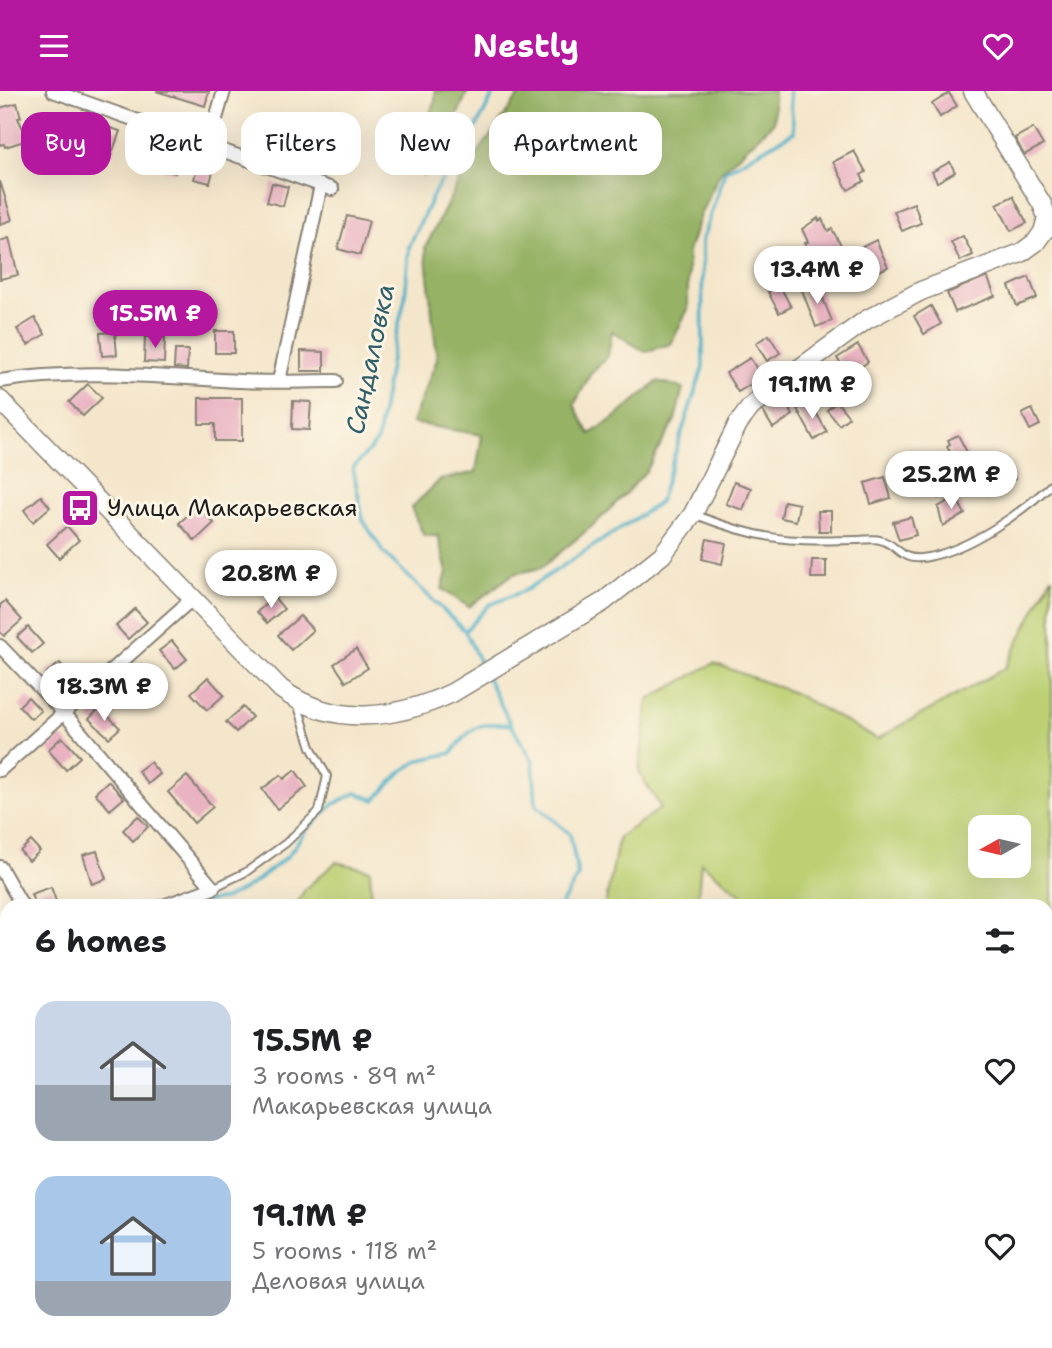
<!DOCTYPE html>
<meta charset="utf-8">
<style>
:root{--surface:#fff;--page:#f2f2f2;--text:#202124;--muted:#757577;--accent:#b5179e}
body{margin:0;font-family:"Shantell Sans",sans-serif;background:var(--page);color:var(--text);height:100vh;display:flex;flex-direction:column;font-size:26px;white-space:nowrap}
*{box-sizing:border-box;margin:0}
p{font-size:23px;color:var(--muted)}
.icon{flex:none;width:38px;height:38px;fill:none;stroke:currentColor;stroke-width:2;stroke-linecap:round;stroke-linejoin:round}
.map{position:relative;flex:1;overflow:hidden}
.side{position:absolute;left:0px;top:808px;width:1054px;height:450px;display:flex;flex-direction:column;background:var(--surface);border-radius:21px 21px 0 0;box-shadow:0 7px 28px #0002}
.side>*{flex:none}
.hud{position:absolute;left:21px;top:21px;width:700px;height:63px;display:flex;gap:14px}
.needle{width:46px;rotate:262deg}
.tools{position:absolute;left:968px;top:724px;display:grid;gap:14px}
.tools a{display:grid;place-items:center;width:63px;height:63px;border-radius:14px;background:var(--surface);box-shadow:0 7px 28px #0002;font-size:35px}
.price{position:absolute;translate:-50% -60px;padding:0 16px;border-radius:24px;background:#fff;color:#222;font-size:23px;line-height:46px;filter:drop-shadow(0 2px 4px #0008)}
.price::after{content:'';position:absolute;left:50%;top:42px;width:21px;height:16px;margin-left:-10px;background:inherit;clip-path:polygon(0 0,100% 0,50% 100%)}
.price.current{background:var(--accent);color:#fff}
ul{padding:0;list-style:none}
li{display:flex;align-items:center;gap:21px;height:175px;padding:0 35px}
li span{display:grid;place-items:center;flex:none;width:196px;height:140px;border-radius:21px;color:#555}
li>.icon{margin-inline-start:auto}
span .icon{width:84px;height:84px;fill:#fffc;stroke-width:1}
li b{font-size:30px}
h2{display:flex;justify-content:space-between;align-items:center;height:84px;padding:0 35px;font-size:30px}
.chip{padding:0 24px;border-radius:21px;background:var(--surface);box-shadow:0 7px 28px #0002;font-size:24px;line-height:63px}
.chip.current{background:var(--accent);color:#fff}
header{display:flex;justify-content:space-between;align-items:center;height:91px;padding:0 35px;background:var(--accent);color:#fff;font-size:32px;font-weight:700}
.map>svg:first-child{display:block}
.green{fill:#bcd073;stroke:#6c7648;stroke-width:2;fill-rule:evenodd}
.forest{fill:#95b265;stroke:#586740;stroke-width:2}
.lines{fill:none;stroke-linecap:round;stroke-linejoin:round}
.stream{stroke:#48afc7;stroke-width:3.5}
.building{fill:#e9b3c2}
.lane-casing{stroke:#888174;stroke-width:10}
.street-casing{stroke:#888174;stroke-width:16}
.secondary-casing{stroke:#888174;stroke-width:21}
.lane{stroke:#fff;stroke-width:6}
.street{stroke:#fff;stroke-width:12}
.secondary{stroke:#fff;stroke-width:18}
.labels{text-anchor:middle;stroke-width:6;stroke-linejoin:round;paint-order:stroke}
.poi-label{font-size:24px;fill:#1c1c1c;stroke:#fcf5e5;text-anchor:start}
.water-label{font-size:26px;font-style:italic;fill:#305e69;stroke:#fcf5e5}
</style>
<header><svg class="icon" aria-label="menu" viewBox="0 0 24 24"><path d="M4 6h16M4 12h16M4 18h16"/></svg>Nestly<svg class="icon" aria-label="heart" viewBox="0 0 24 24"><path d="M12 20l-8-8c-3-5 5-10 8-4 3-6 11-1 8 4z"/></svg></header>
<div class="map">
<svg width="1052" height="1257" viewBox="0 0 1052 1257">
<rect width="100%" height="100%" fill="#fcf5e5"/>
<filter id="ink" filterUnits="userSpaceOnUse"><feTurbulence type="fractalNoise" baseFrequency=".0143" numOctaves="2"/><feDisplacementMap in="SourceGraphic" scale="14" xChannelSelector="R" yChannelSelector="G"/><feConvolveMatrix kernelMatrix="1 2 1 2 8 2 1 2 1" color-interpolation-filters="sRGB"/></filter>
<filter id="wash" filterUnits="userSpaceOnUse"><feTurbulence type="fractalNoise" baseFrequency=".00686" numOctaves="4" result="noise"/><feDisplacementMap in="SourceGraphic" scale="28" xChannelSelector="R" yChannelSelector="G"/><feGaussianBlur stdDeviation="1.57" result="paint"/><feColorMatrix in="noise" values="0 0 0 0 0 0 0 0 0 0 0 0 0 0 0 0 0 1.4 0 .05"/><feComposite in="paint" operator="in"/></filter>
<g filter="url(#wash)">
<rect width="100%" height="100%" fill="#f4e6cb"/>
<g class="green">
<path d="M1052,485v692l-5,2 -1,-363 -290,-1 -55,-43 -4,43h-92l14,-69 42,-29 -22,-36 9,-72 66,-37 80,30 83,46 128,-71zM980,737h38v38h-38z"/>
<polygon points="336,771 370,779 372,815 296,815 305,798"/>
<polygon points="7,958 7,1251 957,1251 951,1257 0,1257 0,959"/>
</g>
<g class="forest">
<polygon points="435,0 468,0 447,47 423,85 412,66 435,10"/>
<polygon points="522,0 774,0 774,31 720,82 700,124 688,161 688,218 671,253 645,261 612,240 608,265 591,282 574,314 590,343 617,325 658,290 683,297 675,329 647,379 626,402 597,431 541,477 513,483 469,516 442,498 447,481 438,445 424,445 411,417 440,389 476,381 482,344 412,332 437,268 425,157 461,86"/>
</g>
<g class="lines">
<g class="stream">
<polyline points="465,540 489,514 526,499 659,412 703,276 702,149 725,80 794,41 789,0"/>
<polyline points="482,576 465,540 384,462 363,429 353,377 377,351 392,262 405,207 409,156 435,100 475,39 495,0"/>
<polyline points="487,586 511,634 533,670 536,714 570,743 578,785 560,816"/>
<path d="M183,814l42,-6 26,-14 37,-29 18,-26 28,-26 22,-11 19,7 27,-29 18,-11 32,-7c18,-26 27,-32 59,-28"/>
<polyline points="0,889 7,886"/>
<polyline points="1046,1098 1052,1097"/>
<polyline points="411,1257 418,1251"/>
<polyline points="584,1257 595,1251"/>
</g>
</g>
<g id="blocks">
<g class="building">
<polygon points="156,0 209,0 205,15"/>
<polygon points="949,2 957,15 940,26 932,13"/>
<polygon points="17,12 21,26 18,27 28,49 5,56 4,53 0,54 0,17"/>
<polygon points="276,23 322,37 309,73 295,70 299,56 269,46"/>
<polygon points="105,35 120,40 111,65 96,60"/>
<polygon points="1033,37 1043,54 1024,64 1015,47"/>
<polygon points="343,50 360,54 356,76 338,73"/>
<polygon points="167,60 181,64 175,82 162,78"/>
<polygon points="854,60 866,81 861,84 864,90 848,99 833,71"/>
<polygon points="200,67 215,72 210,92 194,88"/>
<polygon points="950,71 955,81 937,91 932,81"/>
<polygon points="0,90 12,129 0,133"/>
<polygon points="272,92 288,96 283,115 267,111"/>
<polygon points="1013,105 1027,132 1011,140 997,113"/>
<polygon points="914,112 921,132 902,140 894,120"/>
<polygon points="347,125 369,130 360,164 338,158"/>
<polygon points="818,127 819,130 822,128 828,140 832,138 844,160 829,168 826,162 813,169 805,152 808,151 802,138"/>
<polygon points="963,145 973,164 960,170 951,151"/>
<polygon points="9,147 18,184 0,188 0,150"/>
<polygon points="876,149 888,176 870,184 858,158"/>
<polygon points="987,185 995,205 955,221 947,202"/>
<polygon points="1029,186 1037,207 1017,215 1009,195"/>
<polygon points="817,193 832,230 816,236 802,199"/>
<polygon points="780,195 791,216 779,222 768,201"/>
<polygon points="931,215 941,233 924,243 914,225"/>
<polygon points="35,227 45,243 28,254 17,238"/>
<rect x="215" y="240" width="19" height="22"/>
<polygon points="115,241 117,264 102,265 100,242"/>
<polygon points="769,244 780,262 767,270 756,252"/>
<polygon points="145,246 165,246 164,272 144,271"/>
<polygon points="858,254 868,271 848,284 837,267"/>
<polygon points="175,259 188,259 187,278 174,277"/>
<polygon points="301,260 324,261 324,280 301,280"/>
<polygon points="750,267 762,286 738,301 726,282"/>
<polygon points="88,293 102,307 83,325 69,311"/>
<polygon points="199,307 242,307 242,350 215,350 215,333 199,333"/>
<polygon points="782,307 793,324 773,337 762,319"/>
<polygon points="293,310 311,311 309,339 292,338"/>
<polygon points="810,311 827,341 814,349 797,318"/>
<polygon points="837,311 849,326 839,334 827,319"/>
<polygon points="1032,318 1040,334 1030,339 1022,323"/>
<polygon points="958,344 971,369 957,375 947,355 950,353 948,349"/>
<polygon points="1002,368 1015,388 998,400 985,379"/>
<polygon points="885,386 891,407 871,413 865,392"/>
<polygon points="734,391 751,397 743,419 726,413"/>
<polygon points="41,405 50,416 33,431 24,419"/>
<polygon points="956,406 965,423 943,435 938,416"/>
<polygon points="784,410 799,413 796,430 781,427"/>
<polygon points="198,415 214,432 195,450 179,432"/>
<polygon points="818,420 831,420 831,440 819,440"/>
<polygon points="911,426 916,444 899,449 893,431"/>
<polygon points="67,435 79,449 59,467 47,453"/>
<polygon points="707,448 726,452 722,473 702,468"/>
<polygon points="227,464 244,482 233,493 216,475"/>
<polygon points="812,469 826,469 826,487 811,487"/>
<polygon points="274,506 284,518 267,532 257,521"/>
<polygon points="5,510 22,529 4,545 0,541 0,514"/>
<polygon points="135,518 147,531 128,548 116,535"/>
<polygon points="300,525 313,539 291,559 278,544"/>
<polygon points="28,536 43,553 32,562 17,546"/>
<polygon points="172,550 187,568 175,578 159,560"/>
<polygon points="356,558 368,577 346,591 334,573"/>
<polygon points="60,572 74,590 62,600 47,582"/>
<polygon points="208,586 224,604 207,619 191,602"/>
<polygon points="28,606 41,620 31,628 19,615"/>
<polygon points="243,616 252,626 236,641 226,631"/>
<polygon points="100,617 120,637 109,647 89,628"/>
<polygon points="62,646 80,666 66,679 48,659"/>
<polygon points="150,671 160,683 148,693 138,680"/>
<polygon points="295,679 307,696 277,718 262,698 281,684 284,688"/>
<polygon points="187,685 213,716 194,732 168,701"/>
<polygon points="108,690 124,707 110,719 95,702"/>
<polygon points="138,725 148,736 133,750 123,739"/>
<polygon points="31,750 40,760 29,770 20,760"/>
<polygon points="97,760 106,788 92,793 83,764"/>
<polygon points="51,796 58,816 36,816 31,803"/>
</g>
</g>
</g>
<g filter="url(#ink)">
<use href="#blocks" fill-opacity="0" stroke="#888174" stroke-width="2"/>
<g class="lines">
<g class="lane-casing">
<g id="lane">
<path d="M696,424c33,13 68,24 104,25 19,1 39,0 59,0 6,0 15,-2 21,0 20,5 19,23 48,17 42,-8 93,-44 124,-73"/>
<polyline points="213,797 246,781 286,752 319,720 327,685 311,656 297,612"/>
</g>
</g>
<g class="street-casing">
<g id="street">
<polyline points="53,0 332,98"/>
<polyline points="208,55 224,0"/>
<path d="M0,290c80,-13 160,-4 240,0 32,2 64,0 96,0"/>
<polyline points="279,290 321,94"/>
<polyline points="0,555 64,622 213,797 161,816"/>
<polyline points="0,679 193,507"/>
<polyline points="0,776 23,816"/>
<polyline points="0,879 7,876"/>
</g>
</g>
<g class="secondary-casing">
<g id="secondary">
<polyline points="973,0 1042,113 1051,136"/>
<path d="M0,309l281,289c52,39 115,30 171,4l151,-91 59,-47 31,-41 45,-90 12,-16 20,-18 96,-70 55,-29 100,-38 15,-11 7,-10 4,-14"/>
</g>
</g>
<use href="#lane" class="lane"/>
<use href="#street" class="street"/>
<use href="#secondary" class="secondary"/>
</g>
</g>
<defs>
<g id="bus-square" transform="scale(2.0125)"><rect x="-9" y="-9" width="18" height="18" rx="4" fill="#b5179e" stroke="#fcf5e5"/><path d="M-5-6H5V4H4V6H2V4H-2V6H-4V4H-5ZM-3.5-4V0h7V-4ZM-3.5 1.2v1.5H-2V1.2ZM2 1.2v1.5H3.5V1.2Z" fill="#fff"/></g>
</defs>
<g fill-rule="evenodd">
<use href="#bus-square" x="80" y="417"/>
</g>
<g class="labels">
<g class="poi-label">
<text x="107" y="425">Улица Макарьевская</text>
</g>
<g class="water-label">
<text transform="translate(370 268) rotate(-78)" y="9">Сандаловка</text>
</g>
</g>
</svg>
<div class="tools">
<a><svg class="needle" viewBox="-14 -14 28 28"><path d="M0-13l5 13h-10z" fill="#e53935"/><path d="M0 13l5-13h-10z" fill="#757577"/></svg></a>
</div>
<b class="price" style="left:817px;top:215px">13.4M ₽</b>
<b class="price current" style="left:155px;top:259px">15.5M ₽</b>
<b class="price" style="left:812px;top:330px">19.1M ₽</b>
<b class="price" style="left:951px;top:420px">25.2M ₽</b>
<b class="price" style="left:271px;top:519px">20.8M ₽</b>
<b class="price" style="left:104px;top:632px">18.3M ₽</b>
<div class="hud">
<a class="chip current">Buy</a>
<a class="chip">Rent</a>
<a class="chip">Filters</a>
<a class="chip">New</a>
<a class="chip">Apartment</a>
</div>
<section class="side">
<h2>6 homes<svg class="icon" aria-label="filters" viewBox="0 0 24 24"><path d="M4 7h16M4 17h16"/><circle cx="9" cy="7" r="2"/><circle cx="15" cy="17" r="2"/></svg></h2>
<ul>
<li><span style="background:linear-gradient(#c9d6e8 60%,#9aa5b1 0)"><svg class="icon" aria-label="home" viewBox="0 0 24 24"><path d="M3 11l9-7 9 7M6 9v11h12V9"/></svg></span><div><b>15.5M ₽</b><p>3 rooms · 89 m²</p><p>Макарьевская улица</p></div><svg class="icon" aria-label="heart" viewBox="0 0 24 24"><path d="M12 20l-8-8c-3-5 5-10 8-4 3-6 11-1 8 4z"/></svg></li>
<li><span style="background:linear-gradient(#a9c7e8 75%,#9aa5b1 0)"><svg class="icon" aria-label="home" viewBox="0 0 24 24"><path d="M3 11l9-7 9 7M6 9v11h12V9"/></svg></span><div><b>19.1M ₽</b><p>5 rooms · 118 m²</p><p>Деловая улица</p></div><svg class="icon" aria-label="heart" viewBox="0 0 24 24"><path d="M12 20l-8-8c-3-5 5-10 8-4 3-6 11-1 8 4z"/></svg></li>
</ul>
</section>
</div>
